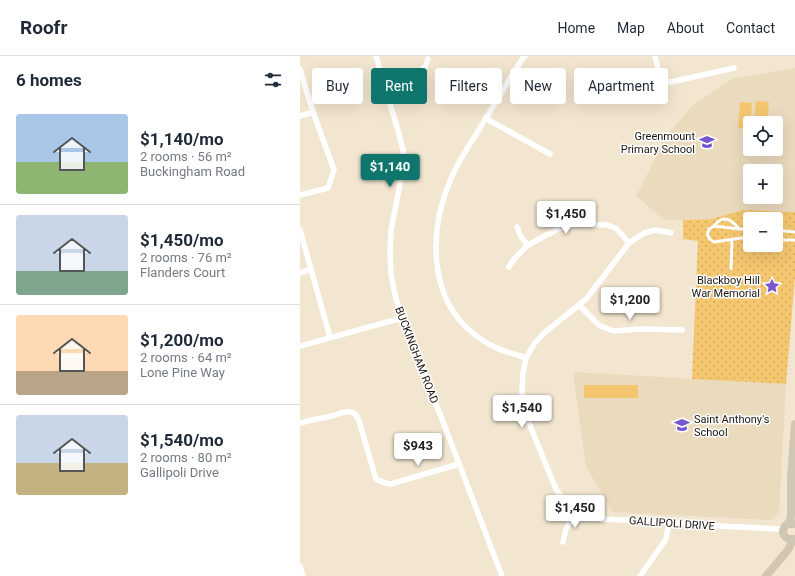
<!DOCTYPE html>
<meta charset="utf-8">
<style>
:root{--surface:#fff;--page:#f6f6f7;--text:#1f2937;--muted:#747a83;--line:#e0e1e3;--accent:#0f766e}
body{margin:0;font-family:Roboto,sans-serif;background:var(--page);color:var(--text);height:100vh;display:flex;flex-direction:column;font-size:15px;white-space:nowrap}
*{box-sizing:border-box;margin:0}
p{font-size:13px;color:var(--muted)}
.icon{flex:none;width:22px;height:22px;fill:none;stroke:currentColor;stroke-width:2;stroke-linecap:round;stroke-linejoin:round}
.map{position:relative;flex:1;overflow:hidden}
.sheet{display:flex;flex-direction:column;background:var(--surface);width:300px}
.sheet>*{flex:none}
.banner{position:absolute;left:12px;top:12px;width:380px;height:36px;display:flex;gap:8px}
.buttons{position:absolute;left:443px;top:60px;display:grid;gap:8px}
.buttons a{display:grid;place-items:center;width:40px;height:40px;border-radius:4px;background:var(--surface);box-shadow:0 4px 16px #0002;font-size:20px}
.price{position:absolute;translate:-50% -34px;padding:0 9px;border-radius:4px;background:#fff;color:#222;font-size:13px;line-height:26px;filter:drop-shadow(0 1px 2px #0008)}
.price::after{content:'';position:absolute;left:50%;top:24px;width:12px;height:9px;margin-left:-6px;background:inherit;clip-path:polygon(0 0,100% 0,50% 100%)}
.price.current{background:var(--accent);color:#fff}
ul{padding:0;list-style:none}
li{display:flex;align-items:center;gap:12px;height:100px;padding:0 16px}
li+li{border-top:1px solid var(--line)}
li span{display:grid;place-items:center;flex:none;width:112px;height:80px;border-radius:4px;color:#555}
li>.icon{margin-inline-start:auto}
span .icon{width:48px;height:48px;fill:#fffc;stroke-width:1}
li b{font-size:17px}
h2{display:flex;justify-content:space-between;align-items:center;height:48px;padding:0 16px;font-size:17px}
.tag{padding:0 14px;border-radius:4px;background:var(--surface);box-shadow:0 4px 16px #0002;font-size:14px;line-height:36px}
.tag.current{background:var(--accent);color:#fff}
header{display:flex;align-items:center;gap:24px;box-sizing:border-box;height:56px;padding:0 20px;background:var(--surface);border-bottom:1px solid var(--line)}
header strong{font-size:19px}
nav{display:flex;gap:22px;margin-inline-start:auto;font-size:14px}
main{display:flex;flex:1;min-height:0}
.map>svg:first-child{display:block}
.built{fill:#eadabe;fill-rule:evenodd}
.grass{fill:url(#grass-dots);fill-rule:evenodd}
.garden{fill:#f4c66f}
.lines{fill:none;stroke-linecap:round;stroke-linejoin:round}
.lane{stroke:#fff;stroke-width:3}
.street{stroke:#fff;stroke-width:5.5}
.secondary{stroke:#d0c6b3;stroke-width:8}
.labels{text-anchor:middle;stroke-width:3;stroke-linejoin:round;paint-order:stroke}
.poi-label{font-size:11px;fill:#19150e;stroke:#fff;text-anchor:end}
.street-label{font-size:11px;fill:#19150e;stroke:#fff}
</style>
<header>
<strong>Roofr</strong>
<nav><a>Home</a><a>Map</a><a>About</a><a>Contact</a></nav>
</header>
<main>
<section class="sheet">
<h2>6 homes<svg class="icon" aria-label="filters" viewBox="0 0 24 24"><path d="M4 7h16M4 17h16"/><circle cx="9" cy="7" r="2"/><circle cx="15" cy="17" r="2"/></svg></h2>
<ul>
<li><span style="background:linear-gradient(#a9c7e8 60%,#8fb573 0)"><svg class="icon" aria-label="home" viewBox="0 0 24 24"><path d="M3 11l9-7 9 7M6 9v11h12V9"/></svg></span><div><b>$1,140/mo</b><p>2 rooms · 56 m²</p><p>Buckingham Road</p></div></li>
<li><span style="background:linear-gradient(#c9d6e8 70%,#7fa58c 0)"><svg class="icon" aria-label="home" viewBox="0 0 24 24"><path d="M3 11l9-7 9 7M6 9v11h12V9"/></svg></span><div><b>$1,450/mo</b><p>2 rooms · 76 m²</p><p>Flanders Court</p></div></li>
<li><span style="background:linear-gradient(#ffd9b3 70%,#b9a48a 0)"><svg class="icon" aria-label="home" viewBox="0 0 24 24"><path d="M3 11l9-7 9 7M6 9v11h12V9"/></svg></span><div><b>$1,200/mo</b><p>2 rooms · 64 m²</p><p>Lone Pine Way</p></div></li>
<li><span style="background:linear-gradient(#c9d6e8 60%,#c2b280 0)"><svg class="icon" aria-label="home" viewBox="0 0 24 24"><path d="M3 11l9-7 9 7M6 9v11h12V9"/></svg></span><div><b>$1,540/mo</b><p>2 rooms · 80 m²</p><p>Gallipoli Drive</p></div></li>
</ul>
</section>
<div class="map">
<svg width="495" height="520" viewBox="0 0 495 520">
<defs>
<pattern id="grass-dots" width="8" height="8" patternUnits="userSpaceOnUse"><rect width="8" height="8" fill="#f4c66f"/><path d="M2 2h.1M6 6h.1" fill="none" stroke="#d1a95f" stroke-width="1.8" stroke-linecap="round"/></pattern>
</defs>
<rect width="100%" height="100%" fill="#f2e6d0"/>
<g class="built">
<path d="M495,12v144l-52,-2 -32,9 -46,1 -29,-24 32,-62 25,-29 39,-26zM450,67h26v26h-26zM450,115h26v26h-26z"/>
<polygon points="273,316 486,328 479,456 471,464 313,456 286,411"/>
</g>
<path class="grass" d="M443,154l52,2v64l-9,108 -94,-5 6,-138 -15,-2v-19l28,-1zM450,163h26v26h-26z"/>
<g class="garden">
<polygon points="456,45 469,46 467,67 454,67"/>
<polygon points="440,46 452,47 450,73 438,72"/>
<rect x="284" y="329" width="54" height="13"/>
</g>
<g class="lines">
<g class="lane">
<path d="M414,170c9,-12 17,-7 25,3"/>
<path d="M450,173h-11l-25,-3 -5,3c-3,6 -1,10 5,13l27,-4h9"/>
<polyline points="476,174 495,176"/>
<polyline points="476,184 495,184"/>
<polyline points="431,213 432,183"/>
</g>
<g class="street">
<polyline points="76,0 99,78 103,94 104,108 91,174 90,197 91,219 95,239 106,274 142,363 202,520"/>
<path d="M225,0l-2,2c-16,25 -31,50 -46,75 -10,15 -20,31 -27,48 -21,49 -22,118 24,153 6,5 14,10 21,13 9,5 21,7 31,11"/>
<polyline points="355,0 360,23"/>
<polyline points="0,13 13,56 34,114 28,132 0,139"/>
<path d="M84,29c11,-3 34,-7 40,-17 2,-2 3,-6 4,-9"/>
<polyline points="301,44 314,38 323,30 330,20 336,18 345,19 371,26 434,12"/>
<polyline points="0,60 13,56"/>
<polyline points="185,62 250,98"/>
<polyline points="217,171 221,181 228,189"/>
<polyline points="0,174 30,281"/>
<polyline points="371,177 356,174 344,177 329,187 287,242 279,249 244,277 234,288 226,302 223,317 222,334 222,346 226,360 256,433 266,448 275,456 300,463 369,466 421,470 478,473 484,471"/>
<polyline points="209,211 214,203 228,189 258,173 267,170 276,168 308,169 317,173 329,187"/>
<polyline points="0,217 11,213"/>
<polyline points="279,249 300,270 314,275 341,273 382,274"/>
<polyline points="0,290 102,262"/>
<path d="M0,367c11,-3 21,-5 32,-7 6,-2 13,-5 19,-4 5,1 6,5 8,9l17,58 9,4 6,1 68,-20"/>
<polyline points="263,486 266,473 275,456"/>
<polyline points="0,510 3,520"/>
<polyline points="340,520 366,483 369,466"/>
</g>
<g class="secondary">
<polyline points="490,467 491,458 491,422 495,368"/>
<path d="M494,468h-7c-8,7 -3,17 8,15"/>
<polyline points="466,520 488,494 493,483"/>
</g>
</g>
<defs>
<g id="school-bare" transform="scale(1.2)"><path d="M0-5L7-2L0 1L-7-2ZM-4 1L0 2.5L4 1V4Q0 6-4 4Z" fill="#7756d0" stroke="#fff" stroke-width="2.5" paint-order="stroke"/></g>
<g id="sight-bare" transform="scale(1.2)"><path d="M0-6L1.8-2.2L6-1.7L2.9 1.2L3.7 5.4L0 3.3L-3.7 5.4L-2.9 1.2L-6-1.7L-1.8-2.2Z" fill="#7756d0" stroke="#fff" stroke-width="2.5" paint-order="stroke"/></g>
</defs>
<g fill-rule="evenodd">
<use href="#school-bare" x="407" y="86"/>
<use href="#sight-bare" x="472" y="230"/>
<use href="#school-bare" x="382" y="369"/>
</g>
<g class="labels">
<g class="poi-label">
<text x="395" y="84">Greenmount<tspan x="395" dy="13">Primary School</tspan></text>
<text x="460" y="228">Blackboy Hill<tspan x="460" dy="13">War Memorial</tspan></text>
<text x="394" y="367" text-anchor="start">Saint Anthony's<tspan x="394" dy="13">School</tspan></text>
</g>
<g class="street-label">
<text transform="translate(117 299) rotate(69)" y="4">BUCKINGHAM ROAD</text>
<text transform="translate(372 467) rotate(4)" y="4">GALLIPOLI DRIVE</text>
</g>
</g>
</svg>
<div class="buttons">
<a><svg class="icon" aria-label="locate" viewBox="0 0 24 24"><circle cx="12" cy="12" r="6"/><path d="M12 2v4M12 18v4M2 12h4M18 12h4"/></svg></a>
<a>+</a>
<a>−</a>
</div>
<b class="price current" style="left:90px;top:132px">$1,140</b>
<b class="price" style="left:266px;top:179px">$1,450</b>
<b class="price" style="left:330px;top:265px">$1,200</b>
<b class="price" style="left:222px;top:373px">$1,540</b>
<b class="price" style="left:118px;top:411px">$943</b>
<b class="price" style="left:275px;top:473px">$1,450</b>
<div class="banner">
<a class="tag">Buy</a>
<a class="tag current">Rent</a>
<a class="tag">Filters</a>
<a class="tag">New</a>
<a class="tag">Apartment</a>
</div>
</div>
</main>
